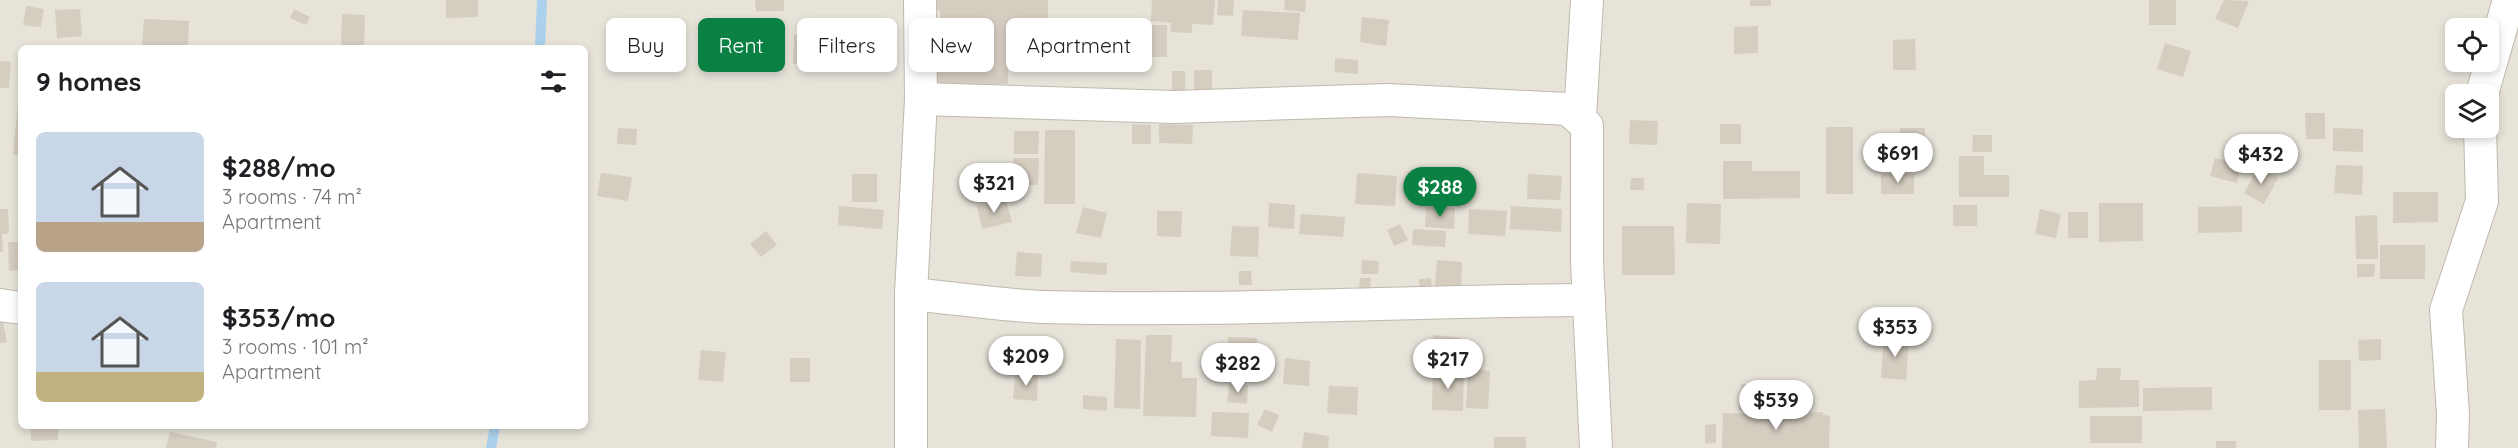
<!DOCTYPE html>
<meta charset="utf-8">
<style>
:root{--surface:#fff;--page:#f2f2f2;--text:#202124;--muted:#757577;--accent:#0b8043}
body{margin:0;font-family:Quicksand,sans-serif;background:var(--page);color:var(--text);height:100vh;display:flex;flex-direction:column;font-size:22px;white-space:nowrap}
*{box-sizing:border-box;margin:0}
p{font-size:20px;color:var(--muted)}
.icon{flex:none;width:33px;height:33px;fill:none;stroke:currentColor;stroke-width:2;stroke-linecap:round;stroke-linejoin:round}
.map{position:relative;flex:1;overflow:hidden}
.sheet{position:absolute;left:18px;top:45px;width:570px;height:384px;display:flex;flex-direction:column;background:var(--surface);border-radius:9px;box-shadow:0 3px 9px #0003}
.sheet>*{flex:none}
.guide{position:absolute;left:606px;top:18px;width:570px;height:54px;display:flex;gap:12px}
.tools{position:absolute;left:2445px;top:18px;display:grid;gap:12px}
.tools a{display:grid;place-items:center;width:54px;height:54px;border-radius:9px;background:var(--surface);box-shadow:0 3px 9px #0003;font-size:30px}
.price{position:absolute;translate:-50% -51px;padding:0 14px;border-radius:21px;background:#fff;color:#222;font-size:20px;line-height:39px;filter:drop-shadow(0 2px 3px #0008)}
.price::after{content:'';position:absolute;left:50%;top:36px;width:18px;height:14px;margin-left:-9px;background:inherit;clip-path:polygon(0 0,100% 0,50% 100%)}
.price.active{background:var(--accent);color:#fff}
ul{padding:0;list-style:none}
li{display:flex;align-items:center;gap:18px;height:150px;padding:0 18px}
li span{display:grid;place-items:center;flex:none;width:168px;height:120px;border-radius:9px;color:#555}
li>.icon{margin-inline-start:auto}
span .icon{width:72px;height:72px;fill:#fffc;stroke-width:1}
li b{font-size:26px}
h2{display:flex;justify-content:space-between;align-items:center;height:72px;padding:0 18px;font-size:26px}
.chip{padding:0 21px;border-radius:9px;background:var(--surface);box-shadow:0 3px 9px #0003;font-size:21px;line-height:54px}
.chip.active{background:var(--accent);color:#fff}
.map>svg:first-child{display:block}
.residential{fill:#e7e3d9;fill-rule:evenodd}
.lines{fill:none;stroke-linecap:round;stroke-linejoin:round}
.stream{stroke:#abd1ec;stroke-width:10}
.building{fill:#d5cdc0}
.minor-casing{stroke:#bfb9ad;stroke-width:34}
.minor{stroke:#fff;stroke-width:32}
</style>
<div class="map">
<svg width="2518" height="448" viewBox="0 0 2518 448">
<rect width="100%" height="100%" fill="#f4f1ea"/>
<path class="residential" d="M0,0h2518v448h-2518zM2456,28h32v34h-32zM21,48h564v378h-564zM2456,94h32v34h-32z"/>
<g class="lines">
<g class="stream">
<polyline points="540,48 542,0"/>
<polyline points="491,448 495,426"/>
</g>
</g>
<g class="building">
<polygon points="446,0 478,0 478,17 446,18"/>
<polygon points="755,0 784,0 784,11 756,11"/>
<polygon points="935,0 1048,0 1048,70 1008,70 1008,84 933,84 933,51 940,51 940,10 935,10"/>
<polygon points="1152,0 1215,0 1213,25 1192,24 1192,33 1170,32 1171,23 1151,21"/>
<polygon points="1218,0 1234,0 1233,16 1217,15"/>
<polygon points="1285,0 1306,0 1305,12 1284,10"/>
<rect x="1750" y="0" width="21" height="6"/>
<rect x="2149" y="0" width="27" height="25"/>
<polygon points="2224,0 2249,1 2238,28 2215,19"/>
<polygon points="26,6 44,9 41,27 23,25"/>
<polygon points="80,9 82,36 57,38 55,10"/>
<polygon points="294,9 310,17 306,25 290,18"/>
<polygon points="1243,10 1300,13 1298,40 1241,36"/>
<polygon points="342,14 365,15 364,48 341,48"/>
<polygon points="1362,17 1389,20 1386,46 1360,42"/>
<polygon points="144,19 189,21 188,48 142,46"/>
<rect x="1141" y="25" width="26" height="32"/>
<polygon points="1758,26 1758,53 1734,54 1734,27"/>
<polygon points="794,35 822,36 821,64 793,64"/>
<polygon points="1915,39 1916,70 1893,70 1893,40"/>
<polygon points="2165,43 2191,51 2183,77 2157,69"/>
<polygon points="1335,58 1358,60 1358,74 1335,72"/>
<polygon points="0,61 11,62 9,88 0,88"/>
<rect x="1194" y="70" width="18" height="24"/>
<rect x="1172" y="71" width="13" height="25"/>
<polygon points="19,91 21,91 21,155 13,155"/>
<polygon points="2305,113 2325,113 2325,139 2306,139"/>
<polygon points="1630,120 1658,121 1657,145 1629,144"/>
<polygon points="1132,124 1151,125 1151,144 1132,144"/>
<polygon points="1159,124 1193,125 1192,144 1159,143"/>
<rect x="1720" y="124" width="21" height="20"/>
<rect x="1826" y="127" width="27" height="67"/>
<polygon points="618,128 637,129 636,145 617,144"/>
<rect x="1900" y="128" width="25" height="23"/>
<polygon points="2333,128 2363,129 2363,152 2333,151"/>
<polygon points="1045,130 1075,130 1075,204 1044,204"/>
<polygon points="1014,131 1039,131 1038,154 1014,154"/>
<polygon points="1973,135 1992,135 1992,152 1972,152"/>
<polygon points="1959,156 1984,156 1984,175 2009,175 2009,197 1959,197"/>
<polygon points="1013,158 1039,158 1038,185 1013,185"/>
<polygon points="2215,158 2241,164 2237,183 2210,176"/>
<polygon points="1723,161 1752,161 1752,171 1800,171 1800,198 1723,199"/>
<polygon points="2336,165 2363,166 2362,195 2334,193"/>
<polygon points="2258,167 2278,178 2264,204 2244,193"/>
<polygon points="601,173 632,177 628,201 597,196"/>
<polygon points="1357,173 1397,176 1395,206 1355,204"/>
<rect x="852" y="174" width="25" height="28"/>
<polygon points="1528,174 1562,176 1560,200 1527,199"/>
<rect x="1881" y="174" width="33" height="20"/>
<polygon points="1631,178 1644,178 1644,190 1630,190"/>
<polygon points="2393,192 2438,192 2438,222 2393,223"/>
<polygon points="1006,200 1012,222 982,229 977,206"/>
<polygon points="1269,203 1295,205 1294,229 1268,227"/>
<polygon points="1687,203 1721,204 1720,244 1686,243"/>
<polygon points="2099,203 2143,203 2143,241 2099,242"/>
<rect x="1953" y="205" width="24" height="21"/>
<polygon points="839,206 884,210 882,229 838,225"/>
<polygon points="1511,206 1562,209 1561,232 1510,229"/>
<polygon points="2242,206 2242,232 2198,233 2198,207"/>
<polygon points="1083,207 1107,213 1101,238 1076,233"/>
<polygon points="1426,207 1455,208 1454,229 1425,227"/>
<polygon points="0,209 8,209 9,233 2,234 3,252 0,252"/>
<polygon points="1469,209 1507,211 1505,236 1468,234"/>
<polygon points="2040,209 2061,214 2056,238 2035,234"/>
<polygon points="1157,211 1182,211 1181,237 1157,236"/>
<rect x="2068" y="212" width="20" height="26"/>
<polygon points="1301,214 1345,217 1343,237 1299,234"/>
<polygon points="2377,215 2378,259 2356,259 2355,216"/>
<polygon points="1400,224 1408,240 1394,246 1387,230"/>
<polygon points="1232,226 1259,227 1258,257 1230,256"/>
<polygon points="1622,226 1674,226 1675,275 1622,275"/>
<polygon points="1413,229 1446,231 1445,247 1412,245"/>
<polygon points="766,231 777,245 761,257 750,244"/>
<polygon points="8,242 21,242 21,270 9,271"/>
<rect x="2380" y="245" width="45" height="34"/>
<polygon points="1017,252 1042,254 1041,277 1015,276"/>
<polygon points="1362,260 1379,261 1378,274 1361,274"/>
<polygon points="1437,260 1462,262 1461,287 1435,286"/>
<polygon points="1071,261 1107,263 1106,275 1070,272"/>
<polygon points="2357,264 2375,264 2374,277 2357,277"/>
<polygon points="1239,271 1251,271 1252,285 1239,285"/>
<polygon points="1360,278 1371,278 1370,289 1359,289"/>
<polygon points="1431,278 1432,292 1420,293 1419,279"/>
<polygon points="0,317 2,317 7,342 0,343"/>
<polygon points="1146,335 1172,335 1171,362 1182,362 1182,378 1197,378 1196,417 1143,416"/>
<polygon points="1433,335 1461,338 1458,367 1430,364"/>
<polygon points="1884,335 1909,337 1906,380 1881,378"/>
<polygon points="1017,337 1040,338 1038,368 1015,366"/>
<polygon points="1228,337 1257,338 1256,361 1227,360"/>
<polygon points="1116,339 1141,340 1140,409 1114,408"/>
<polygon points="2381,339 2381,360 2359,361 2358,340"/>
<polygon points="701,350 726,352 723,382 698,380"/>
<rect x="790" y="358" width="20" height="24"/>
<polygon points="1285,358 1310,361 1309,386 1283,384"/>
<rect x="2319" y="360" width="32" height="50"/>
<polygon points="1433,368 1464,369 1463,411 1432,410"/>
<polygon points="2097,368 2121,368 2120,380 2139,380 2139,407 2079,408 2079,381 2096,380"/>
<polygon points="1468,369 1490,371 1488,409 1466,408"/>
<polygon points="1015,373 1038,375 1037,401 1013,399"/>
<polygon points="1229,384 1248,386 1247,404 1227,402"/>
<polygon points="1741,384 1789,386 1787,412 1739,410"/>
<polygon points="1329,386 1358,387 1357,415 1327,413"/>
<polygon points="2212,387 2212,410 2143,411 2143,388"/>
<polygon points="1083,395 1107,397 1107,411 1083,409"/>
<polygon points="1265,409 1279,415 1272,432 1257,425"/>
<polygon points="2385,409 2387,448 2359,448 2358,410"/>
<polygon points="1212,412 1249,413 1248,438 1211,436"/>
<polygon points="1823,412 1823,415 1830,416 1829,448 1722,448 1723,413 1809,415 1809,413"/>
<rect x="2090" y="416" width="52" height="27"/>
<polygon points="1716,424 1716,443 1705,444 1705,425"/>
<polygon points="31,426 58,426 58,440 31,441"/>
<polygon points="170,432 217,442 216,448 166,448"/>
<polygon points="1304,432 1329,436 1328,448 1302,448"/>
<rect x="1494" y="437" width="32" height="11"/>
<rect x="2216" y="441" width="20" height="7"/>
</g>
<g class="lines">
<g class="minor-casing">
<g id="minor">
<polyline points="2482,94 2509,0"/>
<polyline points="921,99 1174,107 1388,100 1568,109 1587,126 1587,262 1596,448"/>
<polyline points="1580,117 1587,0"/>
<path d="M911,294c43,4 88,11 132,13 182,5 364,-6 546,-7"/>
<polyline points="0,305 21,308"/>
<polyline points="911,448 911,294 921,99 920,0"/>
<polyline points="2452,448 2453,414 2446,310 2482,201 2480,128"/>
</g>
</g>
<use href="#minor" class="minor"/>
</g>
</svg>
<div class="tools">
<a><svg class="icon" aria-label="locate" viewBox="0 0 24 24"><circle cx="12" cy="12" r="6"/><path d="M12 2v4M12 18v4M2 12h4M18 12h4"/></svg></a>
<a><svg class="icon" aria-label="layers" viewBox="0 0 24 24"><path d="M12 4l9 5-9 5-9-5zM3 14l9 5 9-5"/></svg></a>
</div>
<b class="price" style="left:1898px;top:184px">$691</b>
<b class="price" style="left:2261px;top:185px">$432</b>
<b class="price" style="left:994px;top:214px">$321</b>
<b class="price active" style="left:1440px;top:218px">$288</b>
<b class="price" style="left:1895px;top:358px">$353</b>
<b class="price" style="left:1026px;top:387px">$209</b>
<b class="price" style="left:1448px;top:390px">$217</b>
<b class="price" style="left:1238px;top:394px">$282</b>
<b class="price" style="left:1776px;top:431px">$539</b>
<div class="guide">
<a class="chip">Buy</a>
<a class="chip active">Rent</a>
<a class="chip">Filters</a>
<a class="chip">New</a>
<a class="chip">Apartment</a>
</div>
<section class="sheet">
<h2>9 homes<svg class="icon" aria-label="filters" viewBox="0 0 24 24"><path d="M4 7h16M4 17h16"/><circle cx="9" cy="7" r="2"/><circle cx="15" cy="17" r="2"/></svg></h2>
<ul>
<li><span style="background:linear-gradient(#c9d6e8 75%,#b9a48a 0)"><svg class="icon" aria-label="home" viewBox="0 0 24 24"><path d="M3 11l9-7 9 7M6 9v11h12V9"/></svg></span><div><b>$288/mo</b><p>3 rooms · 74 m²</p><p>Apartment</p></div></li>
<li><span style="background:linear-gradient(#c9d6e8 75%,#c2b280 0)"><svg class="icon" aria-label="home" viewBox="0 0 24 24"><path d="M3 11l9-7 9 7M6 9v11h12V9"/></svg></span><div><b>$353/mo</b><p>3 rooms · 101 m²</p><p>Apartment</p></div></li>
</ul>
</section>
</div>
